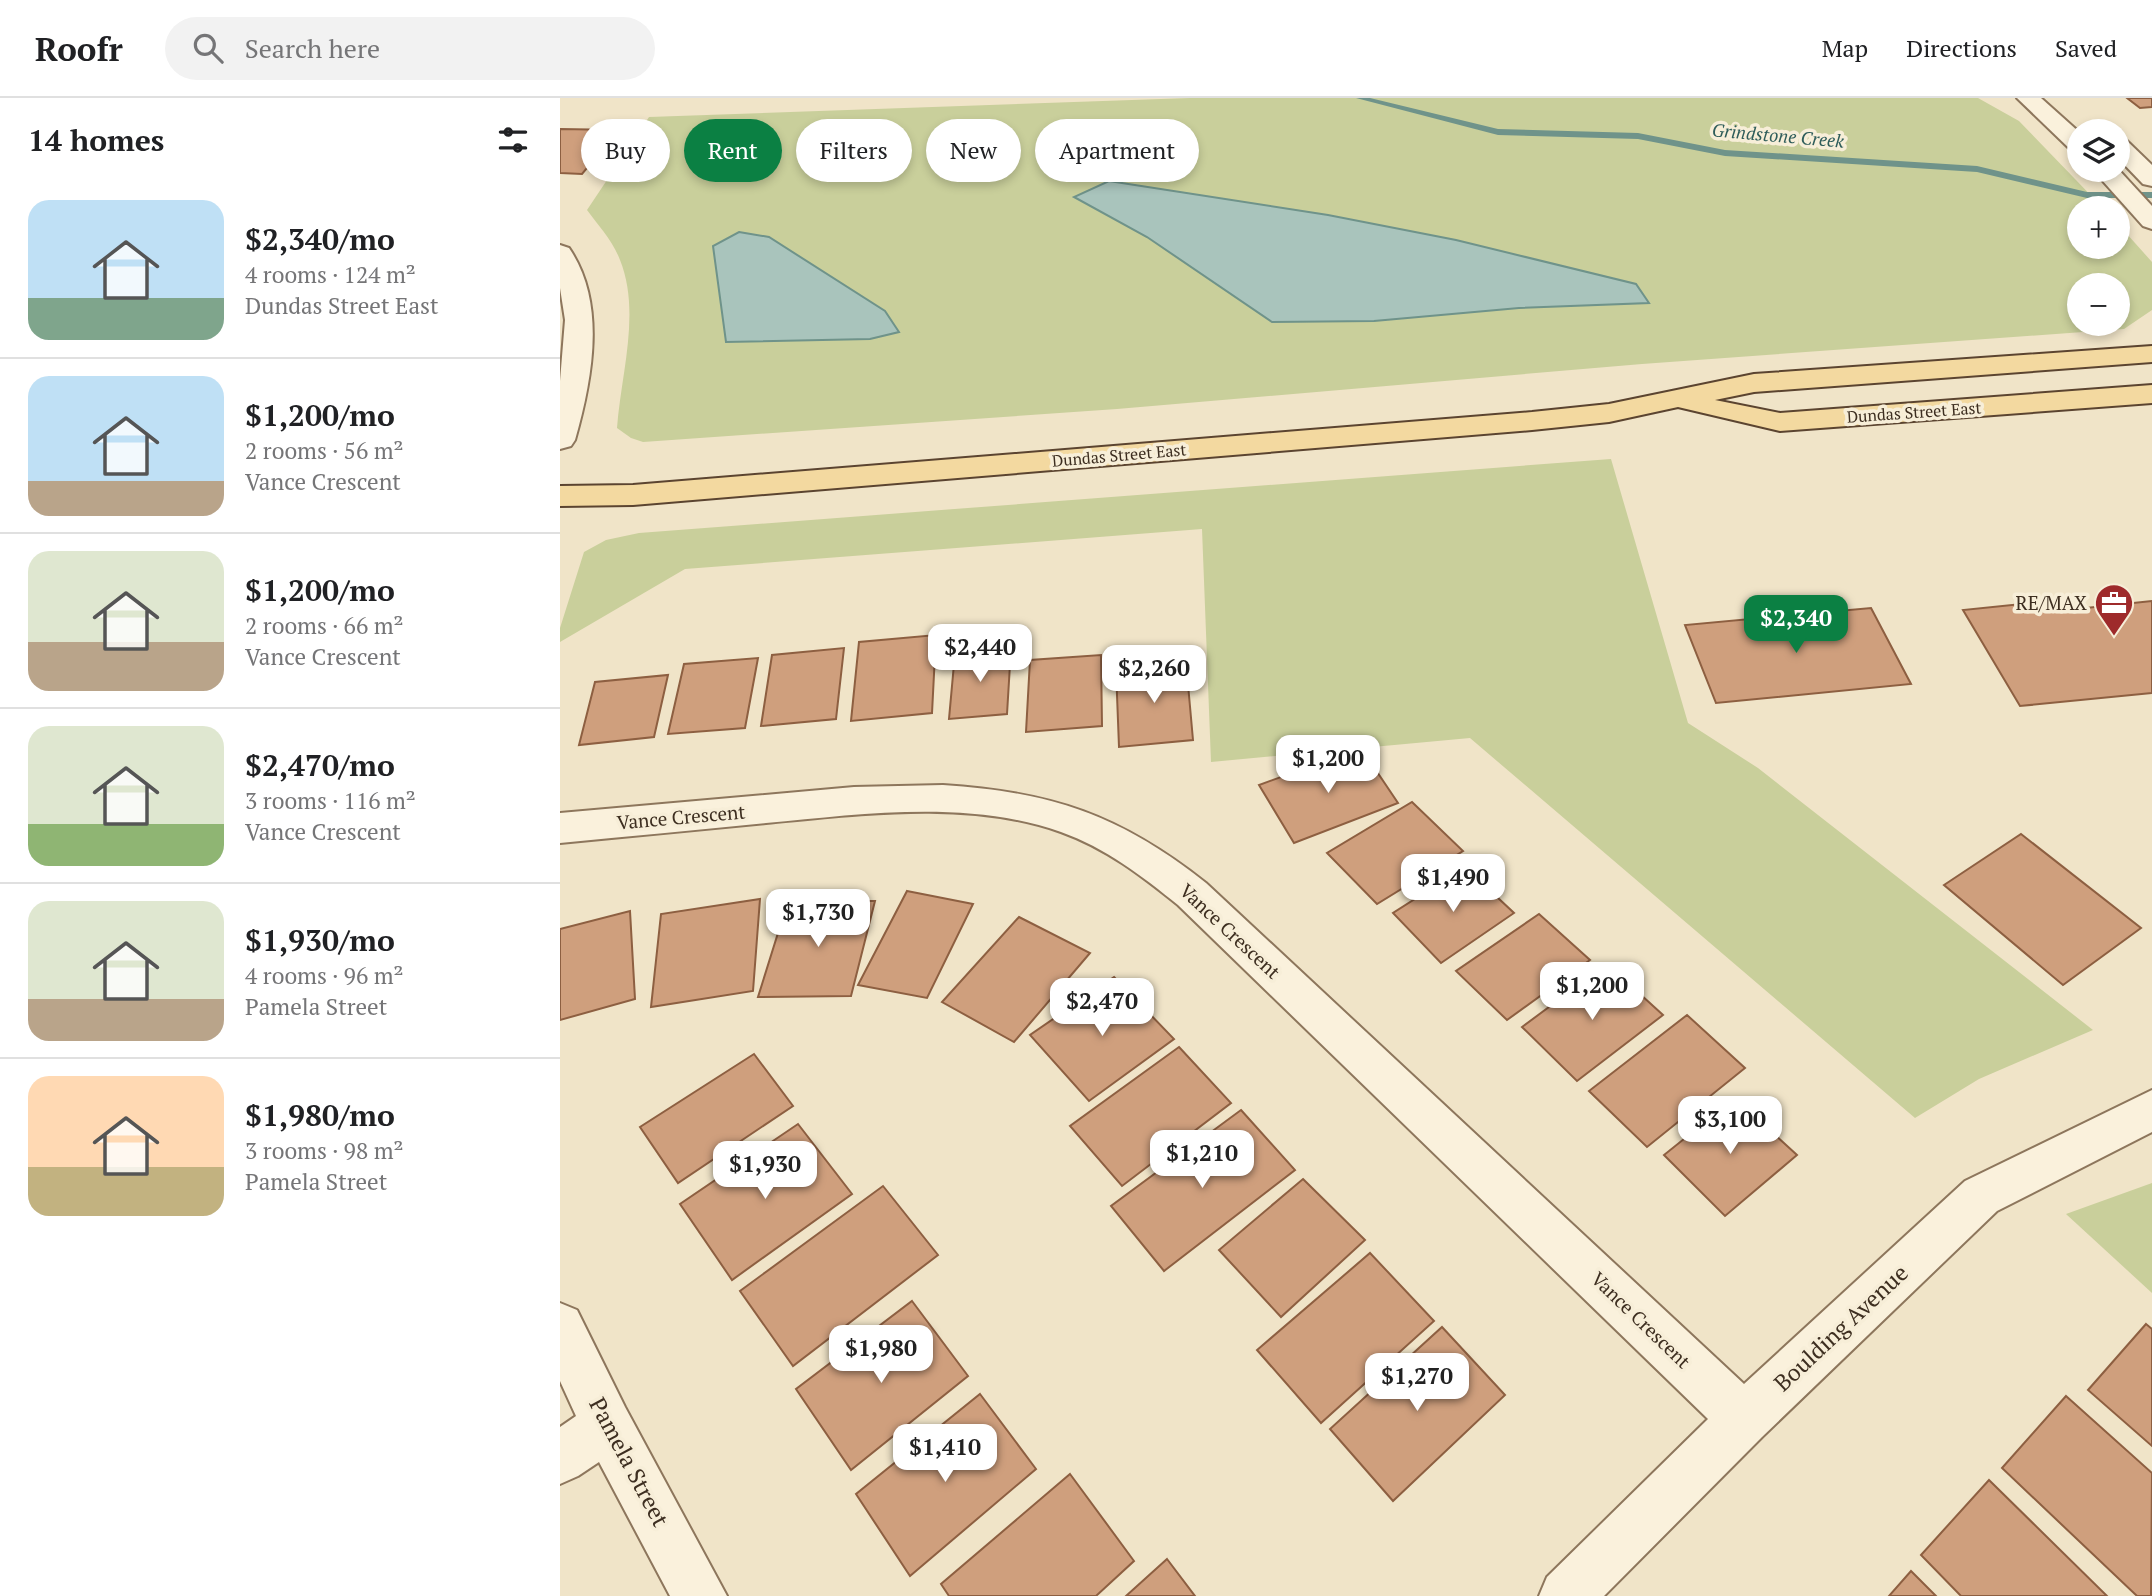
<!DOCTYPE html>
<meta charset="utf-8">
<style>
:root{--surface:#fff;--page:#f2f2f2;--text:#202124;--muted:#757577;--line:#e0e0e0;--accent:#0b8043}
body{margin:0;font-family:"PT Serif",serif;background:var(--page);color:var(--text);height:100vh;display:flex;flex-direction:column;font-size:26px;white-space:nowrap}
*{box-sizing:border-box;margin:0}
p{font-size:23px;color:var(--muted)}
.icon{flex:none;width:38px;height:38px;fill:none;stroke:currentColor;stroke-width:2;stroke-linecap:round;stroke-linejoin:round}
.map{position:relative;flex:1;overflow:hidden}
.side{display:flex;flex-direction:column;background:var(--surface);width:560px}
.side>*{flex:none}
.banner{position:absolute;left:21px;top:21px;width:665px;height:63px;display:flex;gap:14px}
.fabs{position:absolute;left:1507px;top:21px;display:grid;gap:14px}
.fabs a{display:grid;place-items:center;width:63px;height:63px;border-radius:50%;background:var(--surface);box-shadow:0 4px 10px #0003;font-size:35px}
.price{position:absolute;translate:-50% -60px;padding:0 16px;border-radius:14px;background:#fff;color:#222;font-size:23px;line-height:46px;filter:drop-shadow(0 2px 4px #0008)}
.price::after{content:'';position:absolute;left:50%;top:42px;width:21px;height:16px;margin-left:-10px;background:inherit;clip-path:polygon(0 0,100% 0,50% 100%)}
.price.on{background:var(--accent);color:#fff}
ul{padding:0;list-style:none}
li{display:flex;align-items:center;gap:21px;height:175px;padding:0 28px}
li+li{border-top:2px solid var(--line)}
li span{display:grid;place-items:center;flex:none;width:196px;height:140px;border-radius:21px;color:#555}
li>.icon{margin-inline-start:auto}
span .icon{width:84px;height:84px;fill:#fffc;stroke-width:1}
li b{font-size:30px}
h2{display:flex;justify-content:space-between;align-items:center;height:84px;padding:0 28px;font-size:30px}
.tag{padding:0 24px;border-radius:32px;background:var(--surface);box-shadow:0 4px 10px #0003;font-size:24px;line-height:63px}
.tag.on{background:var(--accent);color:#fff}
header{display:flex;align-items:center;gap:42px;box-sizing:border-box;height:98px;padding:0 35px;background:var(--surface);border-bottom:2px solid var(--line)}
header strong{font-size:33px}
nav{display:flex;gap:38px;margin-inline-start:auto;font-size:24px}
.search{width:490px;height:63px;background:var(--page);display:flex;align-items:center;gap:18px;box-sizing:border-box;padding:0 24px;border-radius:38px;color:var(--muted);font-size:26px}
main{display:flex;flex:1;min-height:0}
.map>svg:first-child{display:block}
.green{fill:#c9cf9b;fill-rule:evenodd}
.water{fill:#a9c4bc;stroke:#6f938a;stroke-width:2}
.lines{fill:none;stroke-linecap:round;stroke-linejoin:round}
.stream{fill:#6f938a;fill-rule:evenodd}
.building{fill:#cf9f7d;stroke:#8d5f41;stroke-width:2}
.minor-casing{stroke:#8d765c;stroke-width:4}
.tertiary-casing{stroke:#8d765c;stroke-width:4}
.primary-casing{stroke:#5b4430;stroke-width:4}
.minor{fill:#faf1dc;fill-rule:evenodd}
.tertiary{fill:#faf1dc;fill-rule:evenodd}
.primary{fill:#f3d9a0;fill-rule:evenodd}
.labels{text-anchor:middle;stroke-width:7;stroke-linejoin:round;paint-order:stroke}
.far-street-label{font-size:16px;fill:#3d2e20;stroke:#f7eed8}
.far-water-label{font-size:18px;font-style:italic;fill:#2f5d5a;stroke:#f7eed8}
.poi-label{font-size:19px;fill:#3d2e20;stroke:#f7eed8;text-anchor:end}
.street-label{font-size:19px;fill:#3d2e20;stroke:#f7eed8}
.near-street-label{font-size:23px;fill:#3d2e20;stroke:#f7eed8}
</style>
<header>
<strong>Roofr</strong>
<div class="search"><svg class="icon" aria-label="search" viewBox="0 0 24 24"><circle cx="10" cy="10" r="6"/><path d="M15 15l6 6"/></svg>Search here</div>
<nav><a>Map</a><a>Directions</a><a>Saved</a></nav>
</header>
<main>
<section class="side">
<h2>14 homes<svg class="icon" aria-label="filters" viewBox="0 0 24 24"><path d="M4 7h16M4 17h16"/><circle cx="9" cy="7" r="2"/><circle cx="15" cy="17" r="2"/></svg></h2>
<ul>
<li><span style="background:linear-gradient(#bfe0f5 70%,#7fa58c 0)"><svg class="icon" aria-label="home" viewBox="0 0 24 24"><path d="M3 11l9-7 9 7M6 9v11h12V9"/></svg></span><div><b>$2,340/mo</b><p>4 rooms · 124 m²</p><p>Dundas Street East</p></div></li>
<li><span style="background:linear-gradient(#bfe0f5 75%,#b9a48a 0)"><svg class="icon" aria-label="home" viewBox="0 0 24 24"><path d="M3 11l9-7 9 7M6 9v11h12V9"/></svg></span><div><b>$1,200/mo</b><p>2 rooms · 56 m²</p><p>Vance Crescent</p></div></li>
<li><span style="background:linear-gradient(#dfe7d0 65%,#b9a48a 0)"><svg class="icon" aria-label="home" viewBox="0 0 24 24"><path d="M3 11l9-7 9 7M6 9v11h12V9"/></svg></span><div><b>$1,200/mo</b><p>2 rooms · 66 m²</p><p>Vance Crescent</p></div></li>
<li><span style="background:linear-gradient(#dfe7d0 70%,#8fb573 0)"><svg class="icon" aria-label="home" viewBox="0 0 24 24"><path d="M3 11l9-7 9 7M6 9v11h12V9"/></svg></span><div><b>$2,470/mo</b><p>3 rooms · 116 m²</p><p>Vance Crescent</p></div></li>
<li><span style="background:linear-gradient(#dfe7d0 70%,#b9a48a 0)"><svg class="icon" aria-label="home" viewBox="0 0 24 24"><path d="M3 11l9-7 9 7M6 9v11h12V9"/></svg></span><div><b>$1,930/mo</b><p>4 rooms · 96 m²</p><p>Pamela Street</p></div></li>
<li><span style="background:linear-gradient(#ffd9b3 65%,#c2b280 0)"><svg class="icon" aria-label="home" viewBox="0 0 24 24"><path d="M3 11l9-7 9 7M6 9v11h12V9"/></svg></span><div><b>$1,980/mo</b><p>3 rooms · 98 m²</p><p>Pamela Street</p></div></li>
</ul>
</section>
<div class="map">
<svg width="1592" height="1498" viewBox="0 0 1592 1498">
<rect width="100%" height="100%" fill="#f0e4c8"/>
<g class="green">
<path d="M630,0h788l41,23 84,87h-24v39h39v-23l34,38v48l-28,19 -482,35 -525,45 -474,33 -12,-4 -14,-10c4,-54 24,-116 3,-168 -7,-19 -22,-35 -33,-50l62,-93zM1519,187h39v39h-39z"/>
<polygon points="1051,361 1128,625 1198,670 1533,932 1419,981 1355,1020 910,640 651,664 642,431 125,471 0,544 0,530 24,454 46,442 79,435"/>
<polygon points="1592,1085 1592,1195 1506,1116"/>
</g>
<g class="water">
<polygon points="549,83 768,117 896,142 1076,186 1089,205 959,210 814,223 712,224 587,139 514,99"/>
<polygon points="179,134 209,139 325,213 339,234 310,241 166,244 153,148"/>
</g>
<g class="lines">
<polygon class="stream" points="796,0 810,0 938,31 1078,35 1165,52 1417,68 1527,94 1592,94 1592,100 1527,100 1417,74 1165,58 1078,41 938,37"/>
</g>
<g class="building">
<polygon points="1567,0 1592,0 1592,9 1580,10"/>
<polygon points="0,31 59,32 22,76 0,75"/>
<polygon points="1592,503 1592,595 1460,608 1403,512 1481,504 1488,514"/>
<polygon points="1311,510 1351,586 1156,605 1125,527"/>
<polygon points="376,537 372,615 291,623 299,544"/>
<polygon points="284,550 276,621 201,628 212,557"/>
<polygon points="451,550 447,616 389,621 395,555"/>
<polygon points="541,557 542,628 466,634 470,562"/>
<polygon points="198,560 185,630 108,636 124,566"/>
<polygon points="626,564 633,642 559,649 556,571"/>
<polygon points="108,577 94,639 19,647 35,584"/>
<polygon points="801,650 838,705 734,745 699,687"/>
<polygon points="852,704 903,753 817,806 767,755"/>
<polygon points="1461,736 1581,830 1503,887 1384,787"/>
<polygon points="905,769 954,815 881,865 833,815"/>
<polygon points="347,793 413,806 367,900 298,887"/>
<polygon points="200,801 193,893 91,909 101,816"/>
<polygon points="228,803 315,803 291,898 198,899"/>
<polygon points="70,813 75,901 0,922 0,831"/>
<polygon points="979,816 1030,862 947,922 896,873"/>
<polygon points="459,819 530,855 454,944 382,904"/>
<polygon points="1047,866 1103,917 1017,983 962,929"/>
<polygon points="554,879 614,941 529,1003 470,937"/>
<polygon points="1127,917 1185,970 1087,1049 1029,993"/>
<polygon points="619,949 671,1005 562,1088 510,1028"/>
<polygon points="194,956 233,1008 118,1085 80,1029"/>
<polygon points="1175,1000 1237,1057 1165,1118 1104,1057"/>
<polygon points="681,1012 735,1072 604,1173 551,1108"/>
<polygon points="238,1026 292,1096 172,1182 120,1106"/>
<polygon points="743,1081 805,1142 721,1219 659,1152"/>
<polygon points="323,1088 378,1157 233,1268 180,1193"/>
<polygon points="810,1155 874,1223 761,1325 697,1252"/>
<polygon points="352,1203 408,1278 291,1372 236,1291"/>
<polygon points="1586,1226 1592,1231 1592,1348 1528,1292"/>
<polygon points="882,1229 945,1297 833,1403 770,1331"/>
<polygon points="420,1296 476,1371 350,1478 296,1396"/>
<polygon points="1506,1298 1592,1375 1591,1498 1577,1498 1442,1370"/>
<polygon points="510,1376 574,1463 536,1498 389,1498 381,1486"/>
<polygon points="1429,1382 1547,1498 1401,1498 1361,1457"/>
<polygon points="607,1461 635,1498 566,1498"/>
<polygon points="1351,1473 1376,1498 1329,1498"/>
</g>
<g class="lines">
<g class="minor-casing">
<g id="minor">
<path d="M0,147l9,3c38,55 23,132 6,192l-4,6 -11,3v-68l5,-61 -5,-32z"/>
<path d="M383,687c109,7 177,30 263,98l538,501 221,-203 187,-91v42l-155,79 -235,226 -158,159h-65l8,-19 161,-158 -530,-514c-36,-29 -72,-57 -117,-73 -93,-33 -199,-18 -295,-9 -68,7 -137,13 -206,20v-30l294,-26z"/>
<polygon points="0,1205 17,1212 65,1309 167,1498 110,1498 39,1364 18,1378 0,1386 0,1329 16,1318 0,1283"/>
</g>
</g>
<g class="tertiary-casing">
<g id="tertiary">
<polygon points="1457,0 1481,0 1519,34 1519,54 1511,52"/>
<polygon points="1558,40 1566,42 1592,67 1592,88 1583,86 1558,60"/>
<polygon points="1558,71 1592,108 1592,131 1583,128 1533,72"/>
</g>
</g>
<g class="primary-casing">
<polygon id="primary" points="1592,248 1592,264 1194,294 1155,302 1220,315 1592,287 1592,305 1220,333 1118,309 1049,324 972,332 73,407 0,408 0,388 73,387 972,314 1049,306 1194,276"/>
</g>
<use href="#minor" class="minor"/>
<use href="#tertiary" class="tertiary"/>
<use href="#primary" class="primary"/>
</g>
<defs>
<g id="office-pin" transform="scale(2.0125)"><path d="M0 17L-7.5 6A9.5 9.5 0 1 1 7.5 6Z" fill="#9e2a2b" stroke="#f7eed8"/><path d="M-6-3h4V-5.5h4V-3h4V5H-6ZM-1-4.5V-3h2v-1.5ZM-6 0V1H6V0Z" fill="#fff"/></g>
</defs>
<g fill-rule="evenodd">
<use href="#office-pin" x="1554" y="505"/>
</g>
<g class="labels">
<g class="far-street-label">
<text transform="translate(1354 314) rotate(-4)" y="6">Dundas Street East</text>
<text transform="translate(559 357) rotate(-5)" y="6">Dundas Street East</text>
</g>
<g class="far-water-label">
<text transform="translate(1218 38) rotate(5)" y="6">Grindstone Creek</text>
</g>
<g class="poi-label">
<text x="1527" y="512">RE/MAX</text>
</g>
<g class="street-label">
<text transform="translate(121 719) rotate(-5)" y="7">Vance Crescent</text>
<text transform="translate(670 833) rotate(43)" y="7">Vance Crescent</text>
<text transform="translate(1081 1222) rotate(44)" y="7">Vance Crescent</text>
</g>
<g class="near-street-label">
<text transform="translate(1281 1230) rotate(-43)" y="8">Boulding Avenue</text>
<text transform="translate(69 1364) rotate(62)" y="8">Pamela Street</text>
</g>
</g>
</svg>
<div class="fabs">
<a><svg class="icon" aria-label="layers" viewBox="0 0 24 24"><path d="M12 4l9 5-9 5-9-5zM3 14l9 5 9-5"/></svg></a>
<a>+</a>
<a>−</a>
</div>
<b class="price on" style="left:1236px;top:557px">$2,340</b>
<b class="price" style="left:420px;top:586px">$2,440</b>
<b class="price" style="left:594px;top:607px">$2,260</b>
<b class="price" style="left:768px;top:697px">$1,200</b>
<b class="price" style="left:893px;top:816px">$1,490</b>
<b class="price" style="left:258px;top:851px">$1,730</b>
<b class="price" style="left:1032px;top:924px">$1,200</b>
<b class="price" style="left:542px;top:940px">$2,470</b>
<b class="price" style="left:1170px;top:1058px">$3,100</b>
<b class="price" style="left:642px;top:1092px">$1,210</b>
<b class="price" style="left:205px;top:1103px">$1,930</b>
<b class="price" style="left:321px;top:1287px">$1,980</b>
<b class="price" style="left:857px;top:1315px">$1,270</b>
<b class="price" style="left:385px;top:1386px">$1,410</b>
<div class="banner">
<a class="tag">Buy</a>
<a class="tag on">Rent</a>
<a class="tag">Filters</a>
<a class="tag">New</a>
<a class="tag">Apartment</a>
</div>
</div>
</main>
